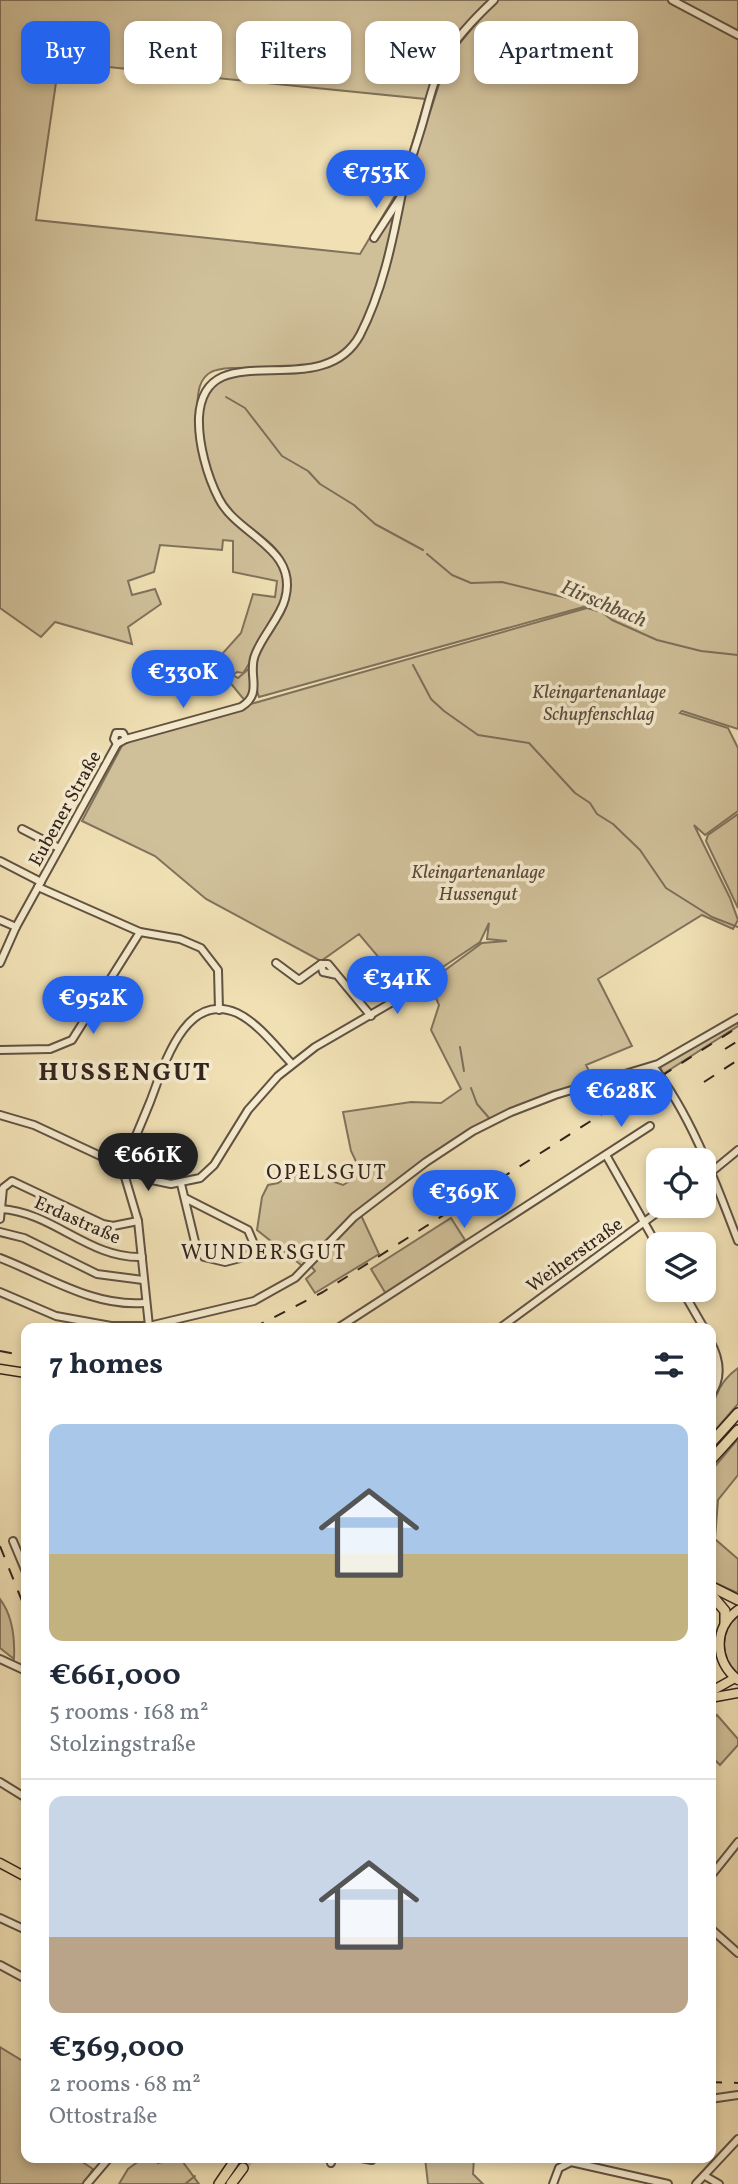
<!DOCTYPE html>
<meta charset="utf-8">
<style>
:root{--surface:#fff;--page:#f6f6f7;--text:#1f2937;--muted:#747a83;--line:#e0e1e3;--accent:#2563eb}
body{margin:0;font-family:Vollkorn,serif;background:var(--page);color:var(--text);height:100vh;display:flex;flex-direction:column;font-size:26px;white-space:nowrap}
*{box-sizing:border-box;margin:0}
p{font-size:23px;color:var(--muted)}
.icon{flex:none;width:38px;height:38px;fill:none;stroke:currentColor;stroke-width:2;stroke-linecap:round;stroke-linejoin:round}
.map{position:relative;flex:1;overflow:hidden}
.details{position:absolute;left:21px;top:1323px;width:695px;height:840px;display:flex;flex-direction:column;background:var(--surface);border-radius:14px;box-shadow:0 4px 10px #0003}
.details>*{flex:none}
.banner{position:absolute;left:21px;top:21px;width:696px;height:63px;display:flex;gap:14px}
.controls{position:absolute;left:646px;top:1148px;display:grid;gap:14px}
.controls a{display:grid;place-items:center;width:70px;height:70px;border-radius:14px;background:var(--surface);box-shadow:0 4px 10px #0003;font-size:35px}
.price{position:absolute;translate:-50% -60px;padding:0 16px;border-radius:24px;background:var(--accent);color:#fff;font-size:23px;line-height:46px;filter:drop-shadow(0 2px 4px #0008)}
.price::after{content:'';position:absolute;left:50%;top:42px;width:21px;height:16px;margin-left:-10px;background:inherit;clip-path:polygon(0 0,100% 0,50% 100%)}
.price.active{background:#222;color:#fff}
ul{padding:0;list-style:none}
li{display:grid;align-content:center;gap:14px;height:371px;padding:0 28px}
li+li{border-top:2px solid var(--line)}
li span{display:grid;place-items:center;height:217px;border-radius:14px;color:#555}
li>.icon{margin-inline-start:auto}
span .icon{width:126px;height:126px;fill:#fffc;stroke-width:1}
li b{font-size:30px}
h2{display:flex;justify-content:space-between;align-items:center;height:84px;padding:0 28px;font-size:30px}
.tag{padding:0 24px;border-radius:14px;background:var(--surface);box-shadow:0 4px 10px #0003;font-size:24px;line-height:63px}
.tag.active{background:var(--accent);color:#fff}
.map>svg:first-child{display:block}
.green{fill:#d0c09a;stroke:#81725c;stroke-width:2;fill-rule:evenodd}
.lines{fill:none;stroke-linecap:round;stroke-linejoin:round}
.stream{stroke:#7d6e59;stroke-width:2}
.highway-tunnel{stroke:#caba96;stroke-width:9;stroke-dasharray:9 4.5;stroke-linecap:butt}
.minor-casing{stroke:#625243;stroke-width:10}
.major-casing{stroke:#32231d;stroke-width:11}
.highway-casing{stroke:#32231d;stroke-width:12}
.minor{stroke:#f5ebce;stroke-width:6}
.major{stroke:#f0e0b4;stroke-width:8}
.highway{stroke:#f0e0b4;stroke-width:9}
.rail{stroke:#32231d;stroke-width:2;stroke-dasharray:12 12;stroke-linecap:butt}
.labels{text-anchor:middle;stroke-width:7;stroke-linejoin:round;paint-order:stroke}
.park-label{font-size:19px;font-style:italic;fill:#5a4a3c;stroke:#f5ebce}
.street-label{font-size:19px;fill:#32231d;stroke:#f5ebce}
.water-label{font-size:21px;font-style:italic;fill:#5e4f40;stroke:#f5ebce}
.neighbourhood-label{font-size:21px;letter-spacing:2px;fill:#32231d;stroke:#f5ebce}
.district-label{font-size:26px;font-weight:bold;letter-spacing:2px;fill:#32231d;stroke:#f5ebce}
</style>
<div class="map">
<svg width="738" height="2184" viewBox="0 0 738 2184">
<rect width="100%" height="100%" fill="#f0e0b4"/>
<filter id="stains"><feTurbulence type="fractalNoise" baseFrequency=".00286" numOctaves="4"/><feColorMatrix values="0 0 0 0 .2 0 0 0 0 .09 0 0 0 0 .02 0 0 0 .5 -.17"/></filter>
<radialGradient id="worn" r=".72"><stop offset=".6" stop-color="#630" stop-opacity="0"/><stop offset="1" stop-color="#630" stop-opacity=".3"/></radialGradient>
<g class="green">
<path d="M0,0h492l-51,62 -21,64 -49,184 -10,22 13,-21 30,-119 44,-135 48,-57h175l67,37v692l-56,-18 -2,2 48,15 10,20v63l-33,24 -11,-10 36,73 8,22 -5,9 -31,-14 -104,64 34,67 -46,19 9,18c-29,11 -60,16 -87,30 -55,27 -98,67 -148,100l19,41 -64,39 -9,-14 9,-8 -5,-6 -4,4 -49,-39 5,-33 6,-12 10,-2 19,-14 46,16 19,-11 -11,-23 -8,-39 68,-10 30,1 20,-14 -30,-59 8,-25 -10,-23 53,-39 25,-2 -20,-2 2,-16 -9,19 -73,49 -48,-57 -38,27 -115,-62 -51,-43 -73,-35 43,-81 462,-132 18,5 -11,-8 -7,1 -328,91c-3,-6 -2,-13 -3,-20 -2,-42 28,-50 32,-77 1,-8 1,-19 0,-27 -6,-34 -50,-46 -66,-75 -17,-30 -38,-101 2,-121 32,-16 75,10 103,-15 -33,12 -97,0 -116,10 -14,8 -13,24 -14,38 -2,38 11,85 39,112 14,14 38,25 45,44 3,9 4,23 2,32 -1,5 -5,10 -8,14 -12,19 -20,45 -32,61l-6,-1 -4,3 5,3 13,-11v30l-5,5 -32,-39 27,-30 12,-39 22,3 2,-16 -44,-9v-31l-10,-1 -1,10 -62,-5 -6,27 -26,9 4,14 23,-6 6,15 -33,23 4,17 -77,-22 -14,15 -41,-29zM59,62l366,37v1l-26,89 -39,65 -324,-34z"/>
<polygon points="678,0 738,0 738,32"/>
<polygon points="738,814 738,908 706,841 708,835"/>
<polygon points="738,1020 738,1026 663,1074 659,1065"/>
<polygon points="451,1218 465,1240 386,1294 371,1269"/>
<path d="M738,1368v36l-27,31c-1,-27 4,-51 27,-67z"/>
<polygon points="738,1439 738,1475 718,1500 715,1539 738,1559 738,1593 711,1581 711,1471"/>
<path d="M0,1599c13,17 15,39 14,60l-14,-11z"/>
<path d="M738,1613v63c-19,-19 -19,-44 0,-63z"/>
<polygon points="717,1715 738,1739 738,1745 720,1765 711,1756 711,1721"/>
<polygon points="0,2047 26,2063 26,2158 76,2158 93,2169 84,2184 0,2184"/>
<polygon points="143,2158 158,2158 158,2163 180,2158 199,2184 119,2184 128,2169"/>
<polygon points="425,2158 474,2158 473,2174 483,2184 428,2184"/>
</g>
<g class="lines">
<g class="stream">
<polyline points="226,397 245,408 282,456 308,471 320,484 354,505 375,524 423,550"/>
<polyline points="427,554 452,575 471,583 502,582 575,600 594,606 612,620 657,640 701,651 738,655"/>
<polyline points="413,665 431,699 444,711 478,735 529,743 575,793 590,803 597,814 613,824 640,850 666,888 712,917 738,927"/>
<polyline points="460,1047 464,1071"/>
<polyline points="471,1088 477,1104 490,1119"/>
<polyline points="185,2184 195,2176"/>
</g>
<polyline class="highway-tunnel" points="243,2168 250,2158"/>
<g class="minor-casing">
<g id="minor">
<polyline points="672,0 738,35"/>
<polyline points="374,238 400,198"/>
<path d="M117,744l9,-5 115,-32c23,-14 6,-32 14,-52 7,-19 25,-37 30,-56 14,-51 -47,-63 -66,-100 -12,-23 -21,-56 -20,-82 5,-87 122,-10 161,-82 22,-43 32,-91 41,-137 5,-26 15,-51 22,-76 6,-21 12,-47 23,-66 11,-20 31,-40 48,-56"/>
<polyline points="117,744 114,739 116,733 123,733 126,739"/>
<polyline points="22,829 59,848"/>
<polyline points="0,861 41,882"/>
<polyline points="38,887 140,932 180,939 201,948 218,970 219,1010"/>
<polyline points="0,920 16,927"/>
<polyline points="0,963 16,927 117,744"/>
<polyline points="276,963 299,980 321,964"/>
<polyline points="337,975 323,972 321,964 328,964 371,1016"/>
<polyline points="0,1050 50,1049 72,1040 140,932"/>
<path d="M653,1066c39,51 62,115 85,175"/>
<polyline points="0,1115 34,1125 152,1180 171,1184 200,1178 214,1165 248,1110 278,1076 315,1047 408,993"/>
<polyline points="606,1155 658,1247"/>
<path d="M122,1167c10,-21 19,-43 28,-65 13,-33 34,-112 87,-89 21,10 39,34 55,51"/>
<polyline points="122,1167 138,1221 149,1326"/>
<polyline points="704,1178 738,1150"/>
<polyline points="181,1184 196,1246 204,1257 225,1262 248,1256 254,1244 248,1230 185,1198"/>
<path d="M1,1209c52,3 88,50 141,48"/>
<polyline points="0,1219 3,1188 12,1181 103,1224 113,1226 138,1221"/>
<polyline points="0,1232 24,1238 97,1274 143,1280"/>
<path d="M0,1258c47,18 93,49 144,45"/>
<polyline points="682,1290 704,1328"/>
<polyline points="0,1292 56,1316 111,1326 149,1326 254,1301 295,1278 354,1217 426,1162 473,1131 511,1112 555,1095 658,1064 738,1018"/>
<polyline points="338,1328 650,1126"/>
<polyline points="500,1328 666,1206"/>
<path d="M710,1341c10,18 13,37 0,55"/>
<polyline points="13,1541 26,1572"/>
<polyline points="0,1659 26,1671"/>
<polyline points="0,1782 26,1798"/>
<polyline points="710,1877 738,1842"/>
<polyline points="0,1918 26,1930"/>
<polyline points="710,1928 738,1953"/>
<polyline points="0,1965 26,1979"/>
<polyline points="710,2099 738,2095"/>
<polyline points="361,2158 372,2160"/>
<polyline points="331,2163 332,2158"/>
<polyline points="705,2176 719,2184"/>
<polyline points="87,2184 109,2158"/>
<polyline points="553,2184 559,2168 571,2162 668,2184"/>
<polyline points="696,2184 738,2139"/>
</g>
</g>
<g class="major-casing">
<g id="major">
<polyline points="0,1369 26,1373"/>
<path d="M738,1610c-25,18 -24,51 0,70"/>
<polyline points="710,1692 735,1678"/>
<polyline points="710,1698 738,1693"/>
<polyline points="0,1863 26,1877"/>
</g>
</g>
<g class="highway-casing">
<g id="highway">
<polyline points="710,1444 738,1413"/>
<polyline points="710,1461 738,1430"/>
<polyline points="710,1586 738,1600"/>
<polyline points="710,1593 725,1611 725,1623"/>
<polyline points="219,2184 234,2162"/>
<polyline points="231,2184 243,2168"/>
</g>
</g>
<use href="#minor" class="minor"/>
<use href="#major" class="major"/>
<use href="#highway" class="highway"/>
<g class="rail">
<polyline points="725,1049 738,1041"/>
<polyline points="704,1082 738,1060"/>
<polyline points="253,1328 323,1292 738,1027"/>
<polyline points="0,1351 26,1356"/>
<polyline points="0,1546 26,1611"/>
<polyline points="710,2082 738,2083"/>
</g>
</g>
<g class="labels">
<g class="park-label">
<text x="599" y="698">Kleingartenanlage<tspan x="599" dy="22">Schupfenschlag</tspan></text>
<text x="478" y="878">Kleingartenanlage<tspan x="478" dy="22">Hussengut</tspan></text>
</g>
<g class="street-label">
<text transform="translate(64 808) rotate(-61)" y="7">Eubener Straße</text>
<text transform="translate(78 1219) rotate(24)" y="7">Erdastraße</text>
<text transform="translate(574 1254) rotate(-36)" y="7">Weiherstraße</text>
</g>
<g class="water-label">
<text transform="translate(604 603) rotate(23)" y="7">Hirschbach</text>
</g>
<g class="neighbourhood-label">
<text x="327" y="1179">OPELSGUT</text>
<text x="264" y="1259">WUNDERSGUT</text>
</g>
<g class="district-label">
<text x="125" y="1080">HUSSENGUT</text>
</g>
</g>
<rect width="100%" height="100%" filter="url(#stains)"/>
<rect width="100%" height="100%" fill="url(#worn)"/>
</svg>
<div class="controls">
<a><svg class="icon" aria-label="locate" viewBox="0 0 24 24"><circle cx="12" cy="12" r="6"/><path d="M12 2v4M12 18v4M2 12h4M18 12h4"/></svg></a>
<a><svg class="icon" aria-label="layers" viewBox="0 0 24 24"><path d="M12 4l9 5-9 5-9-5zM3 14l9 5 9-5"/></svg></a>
</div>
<b class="price" style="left:376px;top:210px">€753K</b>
<b class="price" style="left:183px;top:710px">€330K</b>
<b class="price" style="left:397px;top:1016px">€341K</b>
<b class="price" style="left:93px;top:1036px">€952K</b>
<b class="price" style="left:621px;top:1129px">€628K</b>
<b class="price active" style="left:148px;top:1193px">€661K</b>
<b class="price" style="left:464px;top:1230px">€369K</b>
<div class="banner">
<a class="tag active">Buy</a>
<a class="tag">Rent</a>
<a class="tag">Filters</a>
<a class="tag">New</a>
<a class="tag">Apartment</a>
</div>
<section class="details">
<h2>7 homes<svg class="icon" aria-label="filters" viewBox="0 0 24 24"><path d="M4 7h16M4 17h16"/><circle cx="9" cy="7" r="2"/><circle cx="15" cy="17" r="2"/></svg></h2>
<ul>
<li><span style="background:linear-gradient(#a9c7e8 60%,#c2b280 0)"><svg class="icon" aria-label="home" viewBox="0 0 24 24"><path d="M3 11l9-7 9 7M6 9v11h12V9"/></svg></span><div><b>€661,000</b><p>5 rooms · 168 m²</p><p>Stolzingstraße</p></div></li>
<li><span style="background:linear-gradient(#c9d6e8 65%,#b9a48a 0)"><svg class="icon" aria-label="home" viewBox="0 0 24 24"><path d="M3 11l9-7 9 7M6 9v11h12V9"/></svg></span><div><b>€369,000</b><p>2 rooms · 68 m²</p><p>Ottostraße</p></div></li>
</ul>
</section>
</div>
